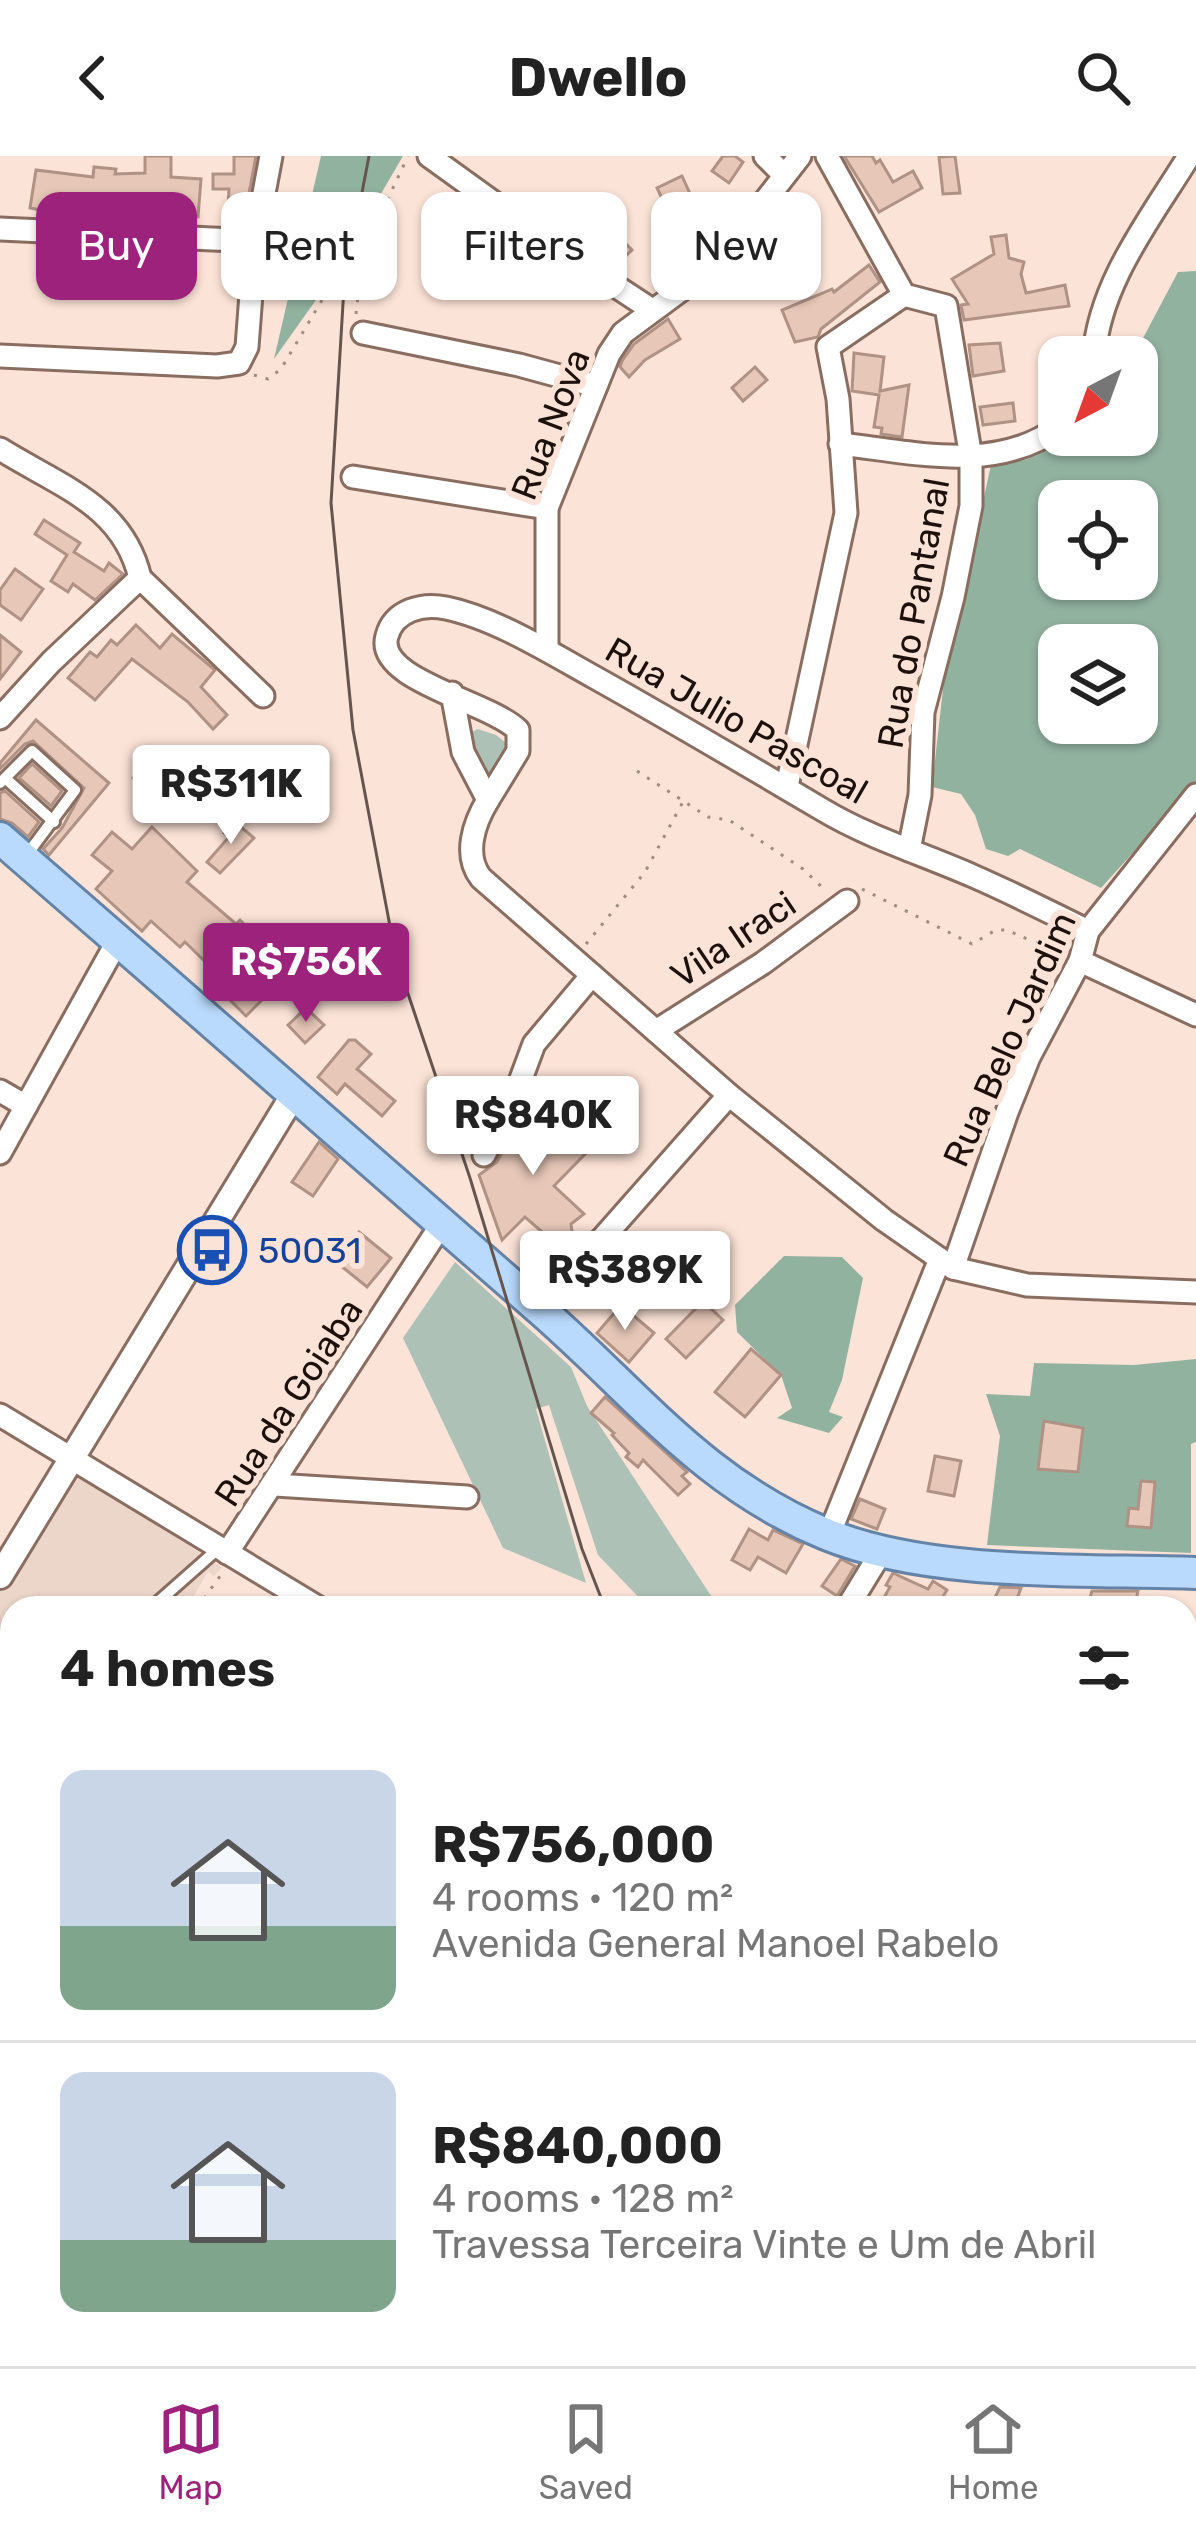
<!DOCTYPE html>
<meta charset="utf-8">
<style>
:root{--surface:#fff;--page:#f6f6f6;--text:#222;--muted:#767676;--line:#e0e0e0;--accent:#9c227b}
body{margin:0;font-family:Rubik,sans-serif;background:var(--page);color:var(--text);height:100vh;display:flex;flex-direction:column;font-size:45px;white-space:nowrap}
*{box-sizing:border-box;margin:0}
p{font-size:39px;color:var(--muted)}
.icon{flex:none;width:66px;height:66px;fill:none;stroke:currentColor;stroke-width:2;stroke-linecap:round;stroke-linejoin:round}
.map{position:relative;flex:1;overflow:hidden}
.side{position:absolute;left:0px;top:1440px;width:1197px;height:771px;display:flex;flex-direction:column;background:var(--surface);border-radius:36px 36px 0 0;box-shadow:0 3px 9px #0004}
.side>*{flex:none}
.hud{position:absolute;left:36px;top:36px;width:1125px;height:108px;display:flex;gap:24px}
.needle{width:78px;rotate:221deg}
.controls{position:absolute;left:1038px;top:180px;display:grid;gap:24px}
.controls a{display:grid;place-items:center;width:120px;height:120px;border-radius:24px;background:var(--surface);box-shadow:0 3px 9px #0004;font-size:60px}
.price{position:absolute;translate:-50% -102px;padding:0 27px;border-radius:12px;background:#fff;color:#222;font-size:39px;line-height:78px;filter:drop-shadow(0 3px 6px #0008)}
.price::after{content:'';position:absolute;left:50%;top:72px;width:36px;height:27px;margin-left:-18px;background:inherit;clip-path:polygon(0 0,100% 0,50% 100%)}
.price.current{background:var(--accent);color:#fff}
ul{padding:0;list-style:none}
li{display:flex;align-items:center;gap:36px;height:300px;padding:0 60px}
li+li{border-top:3px solid var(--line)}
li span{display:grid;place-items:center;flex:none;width:336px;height:240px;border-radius:24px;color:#555}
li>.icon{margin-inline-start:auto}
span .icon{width:144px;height:144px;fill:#fffc;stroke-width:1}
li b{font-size:51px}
h2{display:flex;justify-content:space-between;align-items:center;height:144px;padding:0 60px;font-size:51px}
.tag{padding:0 42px;border-radius:24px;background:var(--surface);box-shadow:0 3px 9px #0004;font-size:42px;line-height:108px}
.tag.current{background:var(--accent);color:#fff}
header{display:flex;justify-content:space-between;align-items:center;height:156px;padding:0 60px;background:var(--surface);font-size:54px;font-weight:700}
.menu{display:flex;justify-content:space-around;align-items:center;height:168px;border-top:3px solid var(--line);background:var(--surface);font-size:33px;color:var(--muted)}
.menu a{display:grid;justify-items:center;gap:6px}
.menu .current{color:var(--accent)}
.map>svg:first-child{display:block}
.industrial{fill:#ebd6c9}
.green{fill:#adc1b6}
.forest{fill:#92b2a0;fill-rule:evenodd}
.building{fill:#e6c7b8;stroke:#b09285;stroke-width:3}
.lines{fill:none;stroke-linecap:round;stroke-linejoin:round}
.service-casing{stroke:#896d60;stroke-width:16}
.minor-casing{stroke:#896d60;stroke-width:27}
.tertiary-casing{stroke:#896d60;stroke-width:30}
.primary-casing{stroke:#6483a7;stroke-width:36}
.path{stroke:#9e8b82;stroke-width:3;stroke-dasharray:3 9;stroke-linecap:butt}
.service{stroke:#fff;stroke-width:10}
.minor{stroke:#fff;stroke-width:21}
.tertiary{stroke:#fff;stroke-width:24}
.primary{stroke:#b9dafc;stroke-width:30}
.tram{stroke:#65554e;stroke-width:3}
.labels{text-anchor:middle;stroke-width:12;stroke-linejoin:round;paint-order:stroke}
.street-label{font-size:36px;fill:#1c110c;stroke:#fce3d7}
.transit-label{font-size:36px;fill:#164399;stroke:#fce3d7;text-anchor:start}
</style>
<header><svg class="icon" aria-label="back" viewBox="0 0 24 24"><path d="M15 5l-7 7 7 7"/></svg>Dwello<svg class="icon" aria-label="search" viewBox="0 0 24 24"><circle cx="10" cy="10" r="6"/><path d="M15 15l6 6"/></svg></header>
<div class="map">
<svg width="1196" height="2210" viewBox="0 0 1196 2210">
<rect width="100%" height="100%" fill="#fce3d7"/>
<polygon class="industrial" points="73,1315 222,1411 214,1420 208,1415 187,1452 12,1452 12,1712 0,1705 0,1429"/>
<g class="green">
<polygon points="478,573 496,579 514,593 492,629 466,579"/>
<polygon points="455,1106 571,1211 587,1250 719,1452 649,1452 598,1399 549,1249 536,1253 586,1427 503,1392 403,1182"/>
</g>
<g class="forest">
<polygon points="321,0 403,0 333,120 274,203"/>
<path d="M1196,115v512l-95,105 -81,-39 -12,7 -22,-7 -11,-34 -14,-21 -29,-7 12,-107 47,-215 37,-6 31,-24h78v-78h-4l45,-85zM1059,345h78v78h-78zM1059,489h78v78h-78z"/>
<polygon points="784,1100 842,1101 863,1122 842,1224 829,1256 843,1261 829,1277 777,1262 792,1252 781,1219 737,1176 735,1149"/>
<polygon points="1196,1203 1196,1286 1191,1288 1191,1397 987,1389 1000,1280 986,1238 1030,1240 1034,1207 1134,1209"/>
<polygon points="1196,1991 1196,2210 1092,2210 1097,2199 1185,2199 1185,2014"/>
<polygon points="599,2199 738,2199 737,2210 647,2210 649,2205 606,2210"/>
</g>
<g class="building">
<polygon points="145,0 171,0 171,21 201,23 198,61 145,60 146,65 87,62 30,52 36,14 93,21 94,11 116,13 115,18 145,17"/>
<polygon points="234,0 256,0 243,69 227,69 229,33 213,33 213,18 234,18"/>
<polygon points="723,0 735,0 743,6 729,27 712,15"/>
<polygon points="844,0 872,0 876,7 880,4 893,26 913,15 922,32 879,56"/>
<polygon points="955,0 960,37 943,38 939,1"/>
<polygon points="682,20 692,42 667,53 657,32"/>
<polygon points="780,53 800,87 781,97 789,110 753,130 746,118 751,115 741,101 773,76 767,67"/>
<polygon points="698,65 712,77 693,98 680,86"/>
<polygon points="464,73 529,91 524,96 549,110 541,125 495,100 492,108 475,102 478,95 459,89"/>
<polygon points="617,79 632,94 614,111 596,99"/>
<polygon points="1006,79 1009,102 1024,106 1021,118 1026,137 1065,129 1069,150 964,164 961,149 968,148 952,123 994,98 991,81"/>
<polygon points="869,109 880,126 821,173 818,181 795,186 782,154 832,133 834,136"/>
<polygon points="668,163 680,183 645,204 629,221 620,211 622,205 634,188"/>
<polygon points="1000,187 1004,215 973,220 969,189"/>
<polygon points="854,197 884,201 880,235 909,229 902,281 881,278 882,272 874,271 879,239 852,235"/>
<polygon points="755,211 767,224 743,245 732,232"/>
<polygon points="1013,247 1015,265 983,269 980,251"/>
<polygon points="44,364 80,387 74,396 104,415 109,407 123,418 95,444 73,428 68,436 51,425 67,399 35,378"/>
<polygon points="15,413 43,433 21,464 0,449 0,434"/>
<polygon points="136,469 160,492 172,478 215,514 201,531 227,559 213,573 188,546 132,503 95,544 68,522 90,496 97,501 111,484 117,489"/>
<polygon points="0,479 21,496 0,523"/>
<polygon points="36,564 109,627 49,699 43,693 62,672 84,632 33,585 25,588 0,613 0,607"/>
<polygon points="156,597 186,625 163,651 133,622"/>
<polygon points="32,608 62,635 51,650 19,622"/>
<polygon points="5,635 39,666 28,681 12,667 0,663 0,637"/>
<polygon points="234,665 254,682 220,717 207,706 229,681 224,677"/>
<polygon points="152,671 197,715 187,726 236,768 240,764 291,815 246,860 230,844 237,837 185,786 180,791 151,765 142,775 96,733 112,715 92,699 112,676 132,693"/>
<polygon points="306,852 324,869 305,887 288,869"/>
<polygon points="349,884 355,884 371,898 357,913 395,945 382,960 345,928 337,938 318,921"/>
<polygon points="529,945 587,996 554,1030 584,1058 571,1068 572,1076 556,1088 525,1061 502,1084 479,1019 497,1006"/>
<polygon points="319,986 338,1003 313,1040 292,1026"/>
<polygon points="359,1076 391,1102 367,1131 335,1105"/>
<polygon points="639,1091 657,1108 617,1149 599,1133"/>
<polygon points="703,1145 723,1164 686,1202 666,1183"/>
<polygon points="621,1149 654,1177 629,1206 597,1177"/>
<polygon points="751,1193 781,1219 745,1261 715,1236"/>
<polygon points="605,1241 687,1316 682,1320 690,1328 678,1339 643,1304 638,1311 626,1301 629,1297 612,1279 614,1277 591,1257"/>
<polygon points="1044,1265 1083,1272 1078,1316 1038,1313"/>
<polygon points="935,1300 961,1305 954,1340 928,1335"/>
<polygon points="1141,1325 1155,1326 1151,1372 1127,1370 1129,1352 1138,1353"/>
<polygon points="860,1343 885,1353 877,1373 851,1363"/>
<polygon points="749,1373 768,1384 773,1374 803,1388 786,1417 758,1401 750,1414 732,1404"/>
<polygon points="841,1403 855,1410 837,1440 822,1430"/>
<polygon points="893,1417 928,1433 933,1425 947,1434 936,1452 878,1452 890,1431 886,1429"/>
<polygon points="1000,1431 1021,1432 1018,1440 1039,1452 990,1452"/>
<polygon points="1092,1435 1138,1435 1134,1452 1087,1452"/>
</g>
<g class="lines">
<g class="service-casing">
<g id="service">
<polyline points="5,622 54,666"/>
<polyline points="0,627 32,595 75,634 26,700"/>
<polyline points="151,1452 219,1392"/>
</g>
</g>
<g class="minor-casing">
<g id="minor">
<polyline points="429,0 547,85 652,154"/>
<polyline points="765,0 784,19"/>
<polyline points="827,0 904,139 946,150 971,302 971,350 953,441 923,556 920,639 909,694"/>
<polyline points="0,73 255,85"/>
<polyline points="363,177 519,209 596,230"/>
<polyline points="0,200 217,210 239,207 247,191 255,85 271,0"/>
<path d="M1094,201c5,-74 57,-139 95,-201"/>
<path d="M840,288c72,8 156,30 219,-17"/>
<path d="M0,293c59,37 123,56 140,129"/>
<polyline points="353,321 547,352"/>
<polyline points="140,422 263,540"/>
<polyline points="547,494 547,352 609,198 623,177 715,109 800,0"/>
<path d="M452,537l11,59 25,48 30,-49v-21c-30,-29 -144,-50 -131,-94 7,-26 36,-33 59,-28 49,10 105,45 148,69 77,43 153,88 229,133 47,28 100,44 150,66 39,17 77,36 115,55"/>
<polyline points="0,562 51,506 140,422"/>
<polyline points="787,630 846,357 838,243 828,191 904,139"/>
<path d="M488,644c-14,23 -25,55 -7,78l248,217 155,125 69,48 74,17 169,7"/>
<polyline points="1080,805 1196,859"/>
<polyline points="656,875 763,807 847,745"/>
<polyline points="0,935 26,950"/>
<polyline points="0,997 118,784"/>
<polyline points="484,999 512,947 534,888 592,819"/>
<polyline points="953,1112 1007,956 1029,901 1080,805 1088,775 1196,639"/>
<polyline points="540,1153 729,939"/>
<polyline points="0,1259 319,1452"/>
<polyline points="275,1329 467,1341"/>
<polyline points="829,1379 940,1103"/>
<polyline points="227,1397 441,1069"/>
<polyline points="847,1452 882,1395"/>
<polyline points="1185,1655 1196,1653"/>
<polyline points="0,1733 12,1741"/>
<polyline points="1185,1755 1196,1738"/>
<polyline points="0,1904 12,1912"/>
<polyline points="0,2064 12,2072"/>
<polyline points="118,2199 132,2210"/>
<polyline points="432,2199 449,2210"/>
<polyline points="91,2210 95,2199"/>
<polyline points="735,2210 736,2199"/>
<polyline points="857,2210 864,2199"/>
</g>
</g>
<g class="tertiary-casing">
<polyline id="tertiary" points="0,1420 294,938"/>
</g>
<g class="primary-casing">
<path id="primary" d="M0,682c179,155 357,312 535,467 100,86 165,177 291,229 105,43 257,35 370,39"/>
</g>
<g class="path">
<polyline points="356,158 363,96 408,0"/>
<polyline points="254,219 268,223 281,213 325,139 337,132 358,131"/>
<polyline points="637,615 708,661 729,664 803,713 827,736"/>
<polyline points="862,733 972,788 996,774 1007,774 1063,799"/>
<polyline points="586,788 645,716 684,644"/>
<polyline points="197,1452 223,1416"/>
<polyline points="1185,1505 1196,1482"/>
<polyline points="1185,1847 1196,1856"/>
</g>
<use href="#service" class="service"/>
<use href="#minor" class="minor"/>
<use href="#tertiary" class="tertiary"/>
<use href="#primary" class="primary"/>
<g class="tram">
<polyline points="369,0 344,131 331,347 353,574 396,802 470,1022 582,1393 605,1452"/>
<polyline points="692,2210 692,2199"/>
</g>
</g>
<defs>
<g id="bus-ring" transform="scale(3.45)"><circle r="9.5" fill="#fce3d7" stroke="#1a4fb4" stroke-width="1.5"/><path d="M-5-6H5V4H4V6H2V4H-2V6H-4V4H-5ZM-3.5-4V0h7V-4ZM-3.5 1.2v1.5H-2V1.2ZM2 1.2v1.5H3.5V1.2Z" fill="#1a4fb4"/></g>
</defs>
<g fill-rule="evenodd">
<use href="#bus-ring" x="212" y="1094"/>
</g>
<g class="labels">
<g class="street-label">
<text transform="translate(550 268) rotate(-69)" y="13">Rua Nova</text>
<text transform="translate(913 457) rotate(-80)" y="13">Rua do Pantanal</text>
<text transform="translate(737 564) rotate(30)" y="13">Rua Julio Pascoal</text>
<text transform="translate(733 783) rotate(-34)" y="13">Vila Iraci</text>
<text transform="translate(1009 883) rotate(-66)" y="13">Rua Belo Jardim</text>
<text transform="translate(288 1246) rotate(-57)" y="13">Rua da Goiaba</text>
</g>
<g class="transit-label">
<text x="258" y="1107">50031</text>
</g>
</g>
</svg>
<div class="controls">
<a><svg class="needle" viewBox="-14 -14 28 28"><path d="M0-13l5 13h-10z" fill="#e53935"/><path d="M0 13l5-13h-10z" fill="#767676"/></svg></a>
<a><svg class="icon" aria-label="locate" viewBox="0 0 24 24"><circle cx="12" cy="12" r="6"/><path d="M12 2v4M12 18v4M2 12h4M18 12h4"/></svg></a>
<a><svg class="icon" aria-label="layers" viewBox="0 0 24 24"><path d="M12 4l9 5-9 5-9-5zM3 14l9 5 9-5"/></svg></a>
</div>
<b class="price" style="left:231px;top:691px">R$311K</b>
<b class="price current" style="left:306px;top:869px">R$756K</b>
<b class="price" style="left:533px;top:1022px">R$840K</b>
<b class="price" style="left:625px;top:1177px">R$389K</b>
<div class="hud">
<a class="tag current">Buy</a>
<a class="tag">Rent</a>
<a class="tag">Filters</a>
<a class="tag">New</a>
</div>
<section class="side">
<h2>4 homes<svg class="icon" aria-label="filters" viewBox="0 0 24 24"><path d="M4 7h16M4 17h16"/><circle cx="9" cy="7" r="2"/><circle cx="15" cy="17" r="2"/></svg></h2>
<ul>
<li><span style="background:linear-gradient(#c9d6e8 65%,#7fa58c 0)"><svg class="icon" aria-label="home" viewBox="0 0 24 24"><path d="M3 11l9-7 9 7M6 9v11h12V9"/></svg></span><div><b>R$756,000</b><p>4 rooms · 120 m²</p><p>Avenida General Manoel Rabelo</p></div></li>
<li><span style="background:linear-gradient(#c9d6e8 70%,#7fa58c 0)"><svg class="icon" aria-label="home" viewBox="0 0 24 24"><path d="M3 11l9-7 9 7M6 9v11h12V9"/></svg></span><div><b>R$840,000</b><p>4 rooms · 128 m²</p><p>Travessa Terceira Vinte e Um de Abril</p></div></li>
</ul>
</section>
</div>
<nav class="menu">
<a class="current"><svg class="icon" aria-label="map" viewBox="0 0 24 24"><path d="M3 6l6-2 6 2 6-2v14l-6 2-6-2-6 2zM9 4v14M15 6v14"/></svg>Map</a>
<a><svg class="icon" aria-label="saved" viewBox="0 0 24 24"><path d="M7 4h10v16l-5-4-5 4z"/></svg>Saved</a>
<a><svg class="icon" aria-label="home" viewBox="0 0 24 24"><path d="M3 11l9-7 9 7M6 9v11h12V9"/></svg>Home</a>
</nav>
